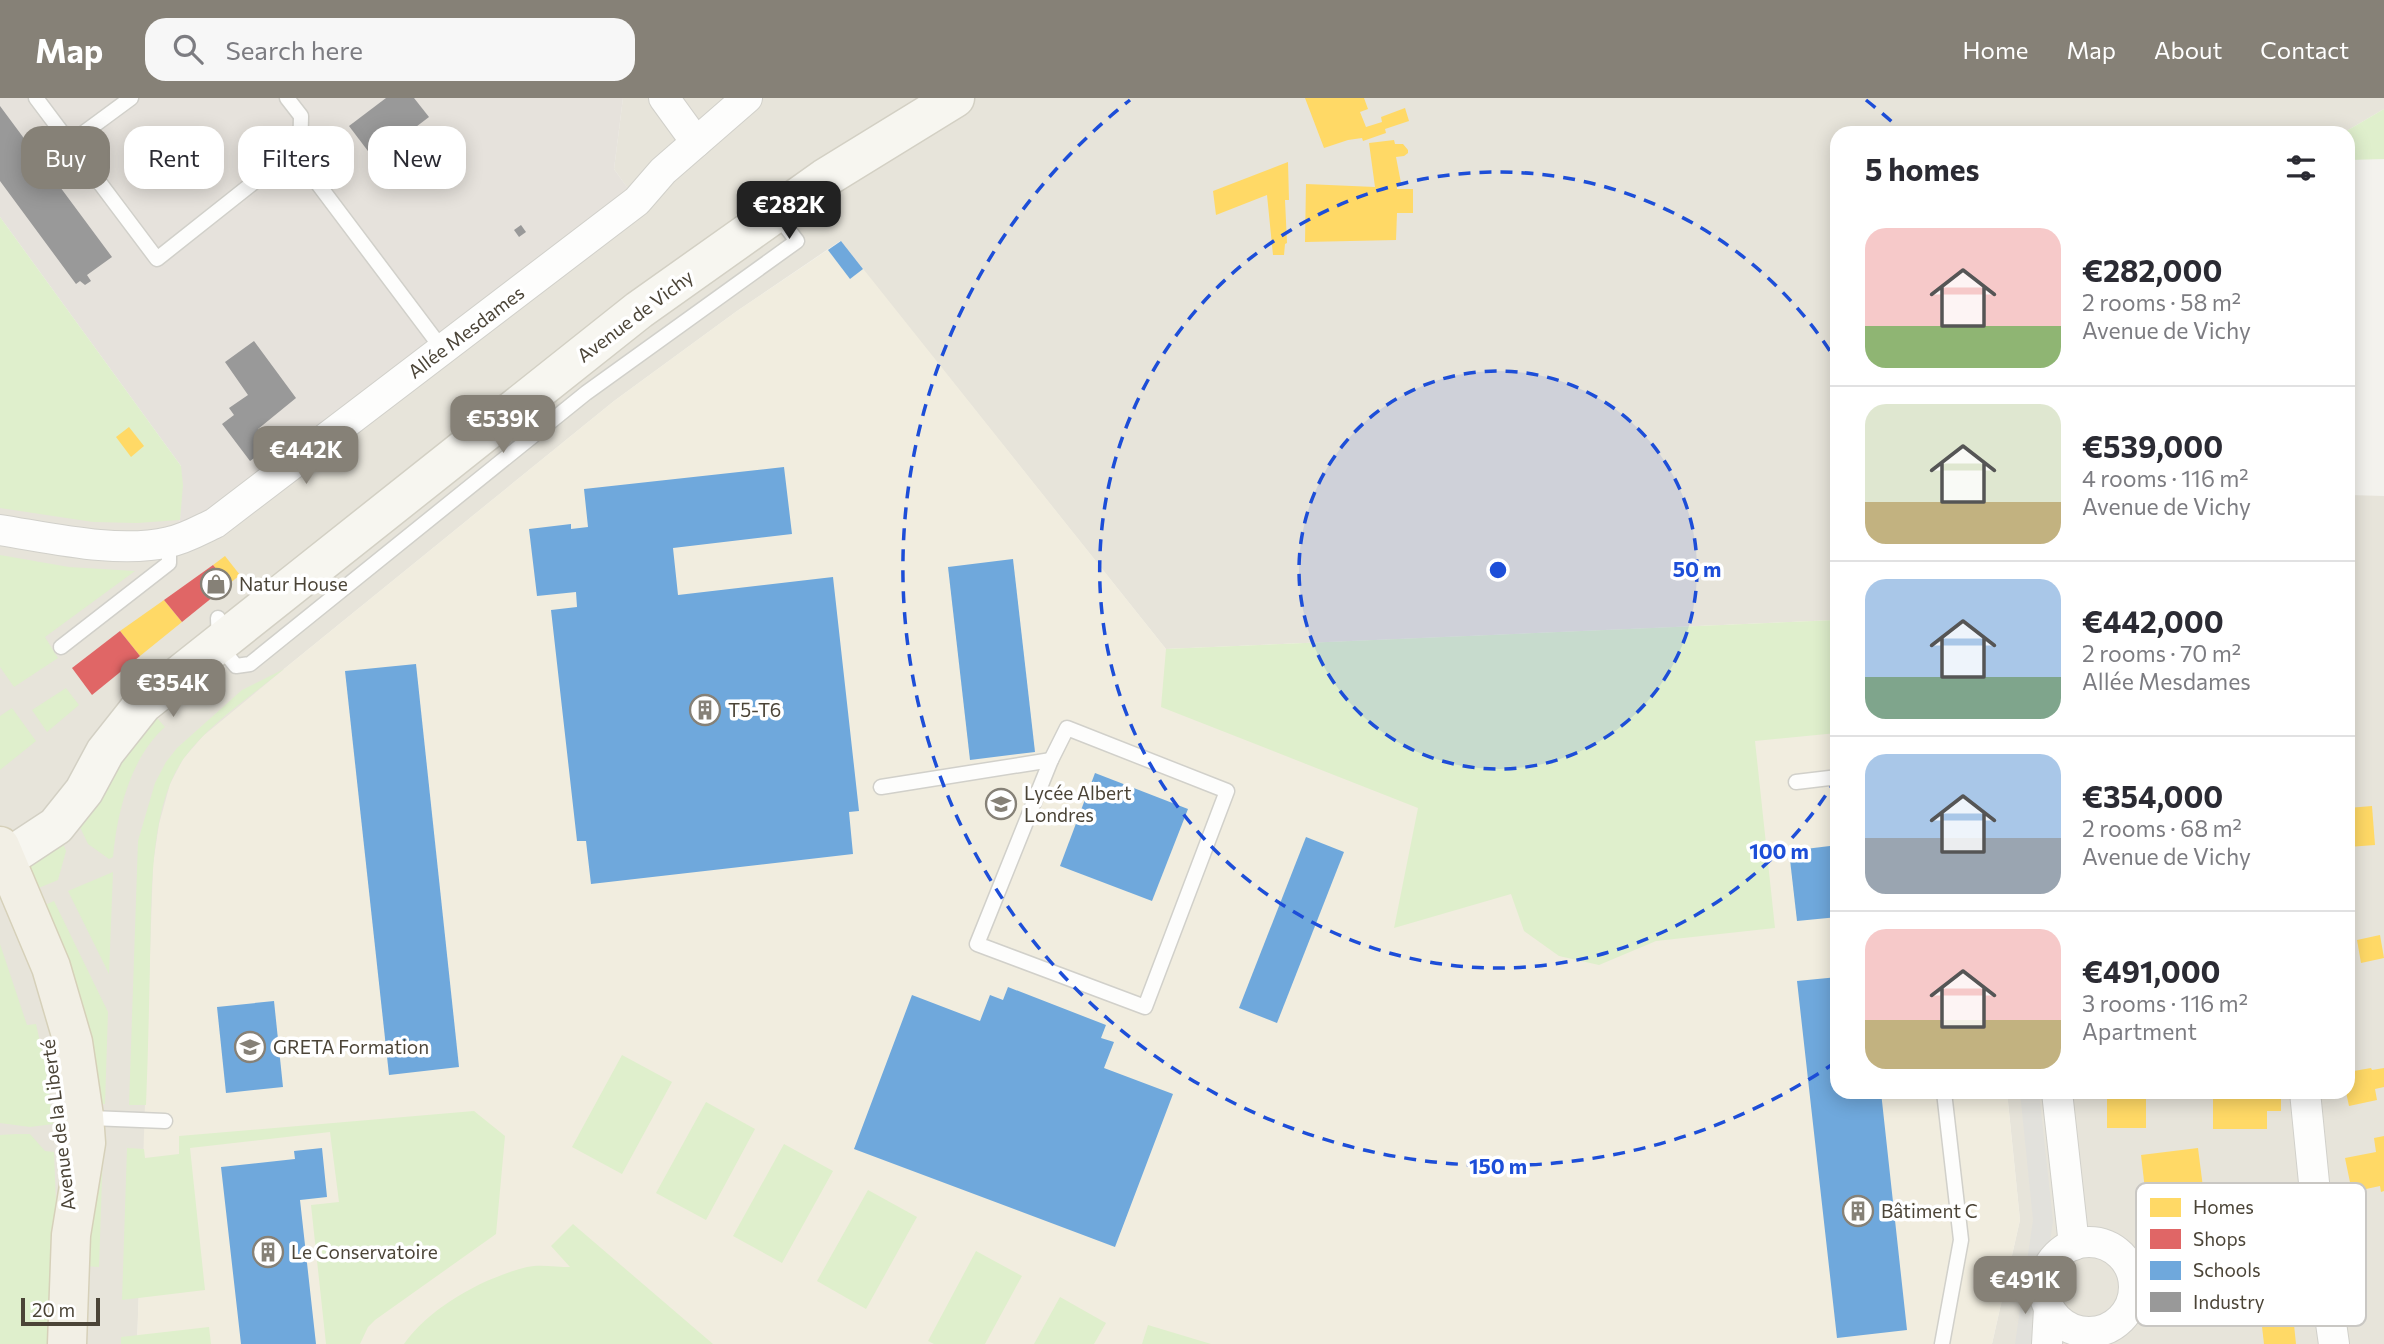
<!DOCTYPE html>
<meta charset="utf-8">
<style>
:root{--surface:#fff;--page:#f7f7f7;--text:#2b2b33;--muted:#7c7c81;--line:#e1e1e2;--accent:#868177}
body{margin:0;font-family:Commissioner,sans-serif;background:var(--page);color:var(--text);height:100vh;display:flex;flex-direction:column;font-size:26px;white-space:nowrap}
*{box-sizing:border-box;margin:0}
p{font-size:23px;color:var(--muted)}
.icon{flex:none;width:38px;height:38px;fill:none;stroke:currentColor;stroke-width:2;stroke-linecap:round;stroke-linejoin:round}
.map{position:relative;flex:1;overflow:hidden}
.details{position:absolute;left:1830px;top:28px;width:525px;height:973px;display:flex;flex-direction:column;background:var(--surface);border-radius:21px;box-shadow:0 4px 18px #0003}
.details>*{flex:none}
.banner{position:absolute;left:21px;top:28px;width:665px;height:63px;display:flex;gap:14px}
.scale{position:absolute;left:21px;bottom:18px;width:79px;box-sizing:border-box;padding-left:7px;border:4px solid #4b4437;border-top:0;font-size:19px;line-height:24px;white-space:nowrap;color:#4b4437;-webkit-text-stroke:5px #fff;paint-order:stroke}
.price{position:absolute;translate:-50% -60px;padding:0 16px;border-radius:14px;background:var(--accent);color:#fff;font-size:23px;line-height:46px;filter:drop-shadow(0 2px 4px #0008)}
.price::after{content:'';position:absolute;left:50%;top:42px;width:21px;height:16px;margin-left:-10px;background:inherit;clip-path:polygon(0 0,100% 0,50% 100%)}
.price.selected{background:#222;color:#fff}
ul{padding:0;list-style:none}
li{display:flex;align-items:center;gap:21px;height:175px;padding:0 35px}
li+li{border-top:2px solid var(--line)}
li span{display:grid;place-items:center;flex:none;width:196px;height:140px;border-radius:21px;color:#555}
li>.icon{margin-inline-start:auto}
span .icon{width:84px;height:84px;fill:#fffc;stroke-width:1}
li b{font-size:30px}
h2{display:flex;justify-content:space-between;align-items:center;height:84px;padding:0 35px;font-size:30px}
.tag{padding:0 24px;border-radius:21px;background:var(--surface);box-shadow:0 4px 18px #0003;font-size:24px;line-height:63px}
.tag.selected{background:var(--accent);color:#fff}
header{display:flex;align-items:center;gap:42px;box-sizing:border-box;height:98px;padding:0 35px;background:var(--accent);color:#fff}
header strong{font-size:33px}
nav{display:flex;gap:38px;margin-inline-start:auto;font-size:24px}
.search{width:490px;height:63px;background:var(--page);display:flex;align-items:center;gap:18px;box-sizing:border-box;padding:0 24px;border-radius:21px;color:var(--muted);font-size:26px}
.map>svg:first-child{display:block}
.residential{fill:#e7e4da}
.industrial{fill:#e6e2dc}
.education{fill:#f1eddf}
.green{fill:#dfefcc}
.parking{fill:#e2e1dc}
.homes{fill:#ffd966}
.shops{fill:#e06666}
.schools{fill:#6fa8dc}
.industry{fill:#999}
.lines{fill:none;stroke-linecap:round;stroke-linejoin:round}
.service-casing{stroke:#d1d0ca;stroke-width:17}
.minor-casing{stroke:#d1d0ca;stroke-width:32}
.secondary-casing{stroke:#d3d0c4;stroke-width:41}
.primary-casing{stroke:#d6d0b9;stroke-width:41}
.service{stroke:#fdfdfc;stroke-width:14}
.minor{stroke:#fdfdfc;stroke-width:30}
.secondary{stroke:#f7f6f0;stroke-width:38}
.primary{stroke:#f2efe5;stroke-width:38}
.ring{fill:none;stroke:#1d4ed8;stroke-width:3.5;stroke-dasharray:12 9}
.labels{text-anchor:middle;stroke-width:7;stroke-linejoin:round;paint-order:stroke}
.street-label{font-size:19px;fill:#4b4437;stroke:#fff}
.poi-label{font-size:19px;fill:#4b4437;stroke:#fff;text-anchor:start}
.key{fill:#fff;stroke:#c9c7c3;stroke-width:2}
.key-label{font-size:19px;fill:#4b4437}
.centre{fill:#1d4ed8;stroke:#fff;stroke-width:3.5}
.ring-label{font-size:21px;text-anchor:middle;font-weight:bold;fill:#1d4ed8;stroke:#fff;stroke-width:7;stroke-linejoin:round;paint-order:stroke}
</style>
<header>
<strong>Map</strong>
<div class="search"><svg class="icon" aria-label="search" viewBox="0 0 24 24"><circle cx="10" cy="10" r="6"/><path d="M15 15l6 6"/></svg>Search here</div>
<nav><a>Home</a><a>Map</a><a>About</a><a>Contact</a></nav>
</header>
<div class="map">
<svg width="2384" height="1246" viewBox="0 0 2384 1246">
<rect width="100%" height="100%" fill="#f3f2ed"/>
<g class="residential">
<polygon points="623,0 2384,0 2384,11 2343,35 1838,35 1837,522 1166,551 840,143 737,213 614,303 284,571 146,1007 137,1246 0,1246 0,119 180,422 169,443 636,102 614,71"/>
<polygon points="2349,397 2384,398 2384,1246 1992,1246 2020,1122 2007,994 2348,994"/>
</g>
<polygon class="industrial" points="0,0 623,0 614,71 637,103 169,444 180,422 181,368 0,119"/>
<polygon class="education" points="841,143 1166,551 1837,522 1838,994 2007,994 2020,1122 1992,1246 137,1246 153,766 159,726 170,686 183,661 203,638 284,571 614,303 737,213"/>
<g class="green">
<polygon points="2384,11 2384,61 2349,62 2348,35 2343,35"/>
<polygon points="0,119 181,368 183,387 180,422 137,425 93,424 0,410"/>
<polygon points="0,457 69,469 135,473 45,539 58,560 14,589 0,569"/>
<polygon points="1837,522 1837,635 1755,643 1775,830 1656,843 1599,867 1559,858 1524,833 1511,796 1394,830 1418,710 1161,609 1166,551"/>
<path d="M284,571c-34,28 -74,54 -100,89 -36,50 -32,143 -34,203 -1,48 -2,96 -4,144h-17l9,-264 17,-58 11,-21 11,-14 65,-58z"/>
<polygon points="66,590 79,607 47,634 32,612"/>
<polygon points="12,610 36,643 0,672 0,618"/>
<path d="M150,612l15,17c-35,31 -48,86 -52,130l-4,2 -21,-15 -10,-21z"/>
<polygon points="62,743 66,753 58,782 29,794 30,767"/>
<polygon points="113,774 109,876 68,793"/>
<polygon points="54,803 108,914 105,1006 96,1006 36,811"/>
<polygon points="0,846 27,927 36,926 45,966 53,1026 30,1029 0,1025"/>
<polygon points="622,957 672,984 622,1076 572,1049"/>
<polygon points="706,1004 755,1031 706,1122 656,1095"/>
<polygon points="474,1013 505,1038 496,1136 375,1222 368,1229 360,1246 326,1246 311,1107 339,1104 330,1034 190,1050 205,1192 122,1202 127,1050 144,1051 145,1060 179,1056 179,1038"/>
<polygon points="16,1036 30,1036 45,1053 54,1054 57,1131 54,1246 0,1246 0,1037"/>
<polygon points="784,1046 833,1073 782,1165 733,1138"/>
<polygon points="103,1051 99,1169 84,1168"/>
<polygon points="868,1092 917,1119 866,1211 817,1183"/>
<path d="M573,1126l140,120h-309c26,-37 79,-66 123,-77 13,-3 30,0 43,0l-19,-21z"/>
<polygon points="976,1153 1022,1178 985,1246 934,1246 928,1243"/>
<polygon points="1060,1199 1106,1225 1094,1246 1034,1246"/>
<polygon points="1148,1227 1211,1246 1142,1246"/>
<polygon points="209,1229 211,1246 121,1246 121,1239"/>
</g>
<polygon class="parking" points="2020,994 2039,994 2053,1123 2035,1246 2015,1246 2033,1122"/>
<g class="homes">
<polygon points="1305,0 1364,0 1368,11 1360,14 1366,29 1382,24 1381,19 1405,10 1409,23 1385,31 1386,35 1363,43 1362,40 1348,42 1324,50"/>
<polygon points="1394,42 1395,46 1403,46 1408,52 1408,55 1404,58 1396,59 1401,85 1397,86 1397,91 1413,91 1413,115 1397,115 1396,142 1305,144 1306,86 1375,89 1369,45"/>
<polygon points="1288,64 1289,102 1285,102 1287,145 1285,146 1284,157 1273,157 1267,97 1216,117 1213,93"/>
<polygon points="129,329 144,348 131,359 116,339"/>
<polygon points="225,458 240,477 229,486 213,467"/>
<polygon points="164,502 182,524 140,558 120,533"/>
<polygon points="2372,708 2375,747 2348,749 2348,710"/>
<polygon points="2380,837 2384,860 2361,865 2357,842"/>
<polygon points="2371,970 2372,972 2384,970 2384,989 2375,991 2377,1002 2349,1008 2346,994 2348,994 2348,974"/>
<rect x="2107" y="994" width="39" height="36"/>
<polygon points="2213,994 2281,994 2281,1013 2267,1013 2267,1031 2213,1031"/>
<polygon points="2384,1038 2384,1093 2381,1094 2380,1088 2352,1094 2345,1060 2376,1054 2374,1040"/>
<polygon points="2198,1050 2208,1129 2150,1135 2141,1057"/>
<polygon points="2292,1207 2296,1246 2264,1246 2260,1211"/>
</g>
<g class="shops">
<polygon points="213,467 229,486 182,524 164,502"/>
<polygon points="120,533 140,558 92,597 72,570"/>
</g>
<g class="schools">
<polygon points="841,143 863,171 850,181 828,152"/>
<polygon points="784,369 792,436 673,450 678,497 833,479 859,713 849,714 853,756 591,786 586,743 577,743 551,512 577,509 576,494 537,498 529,431 571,426 571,431 588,429 584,391"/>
<polygon points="1013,461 1035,654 970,662 948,469"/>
<polygon points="416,566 459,969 389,977 345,573"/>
<polygon points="1095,675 1188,711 1152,803 1060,768"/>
<polygon points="1306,739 1344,754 1277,925 1239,910"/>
<polygon points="1838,747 1838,819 1797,823 1789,753"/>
<polygon points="1838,879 1838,994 1881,994 1907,1232 1837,1240 1797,883"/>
<polygon points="1008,889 1106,927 1101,940 1114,944 1104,970 1173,996 1115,1149 854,1051 912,897 980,923 990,897 1003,902"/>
<polygon points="274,903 283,989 226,995 217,909"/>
<polygon points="322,1050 327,1099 300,1102 316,1246 241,1246 221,1069 295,1061 294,1053"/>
</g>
<g class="industry">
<polygon points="386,0 414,0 429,19 374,61 349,28"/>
<polygon points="0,8 112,159 87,177 91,183 85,187 80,183 76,186 0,83"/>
<polygon points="521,127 526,134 519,139 514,132"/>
<polygon points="254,243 296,300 258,331 271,348 250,363 222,326 234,317 229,310 248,297 225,264"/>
</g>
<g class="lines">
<g class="service-casing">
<g id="service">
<polyline points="36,0 157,161 268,73 300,62"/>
<polyline points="287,0 301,18 300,62 443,252"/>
<polyline points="70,45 131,0"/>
<polyline points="218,520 219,547 236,568 250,566 586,295 797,143 777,117"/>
<polyline points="61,549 169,465 169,444"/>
<polygon points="1067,630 1227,693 1145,909 977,846 1051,662"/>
<polyline points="1796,684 1838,679"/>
<polyline points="881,689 1051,662"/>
<polyline points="60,1014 91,1020 165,1023"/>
<polyline points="1942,1246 1961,1142 1944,994"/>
</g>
</g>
<g class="minor-casing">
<g id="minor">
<polyline points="664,0 696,44"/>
<path d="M0,432c51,8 118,24 169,12 16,-3 31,-12 46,-19l422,-322 26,-30 84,-73"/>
<polyline points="2057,994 2074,1147"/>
<polyline points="2305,994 2321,1155 2334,1246"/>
<circle cx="2089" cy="1189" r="45"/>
<polyline points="2134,1183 2321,1155"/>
<polyline points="2047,1246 2049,1211"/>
</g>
</g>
<g class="secondary-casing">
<polyline id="secondary" points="6,761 56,728 84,693 105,654 143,606 639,212 825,80 955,0"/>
</g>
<g class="primary-casing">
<polyline id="primary" points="0,748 51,869 73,944 84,1018 86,1045 71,1137 67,1246"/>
</g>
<use href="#service" class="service"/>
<use href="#minor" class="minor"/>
<use href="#secondary" class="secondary"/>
<use href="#primary" class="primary"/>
</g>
<circle cx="1498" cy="472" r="199" fill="#1d4ed8" fill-opacity=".12"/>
<g class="ring">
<circle cx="1498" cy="472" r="199"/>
<path d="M1837 680A398 398 0 1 1 1837 264"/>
<path d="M1836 964A597 597 0 0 1 1130 2M1866 2A597 597 0 0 1 1901 32"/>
</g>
<defs>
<g id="shop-ring" transform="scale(1.575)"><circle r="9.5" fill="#fff" stroke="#868177" stroke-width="1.5"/><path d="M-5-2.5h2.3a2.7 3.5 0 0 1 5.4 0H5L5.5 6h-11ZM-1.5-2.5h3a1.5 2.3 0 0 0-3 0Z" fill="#868177"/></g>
<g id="building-ring" transform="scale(1.575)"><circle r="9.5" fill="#fff" stroke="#868177" stroke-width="1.5"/><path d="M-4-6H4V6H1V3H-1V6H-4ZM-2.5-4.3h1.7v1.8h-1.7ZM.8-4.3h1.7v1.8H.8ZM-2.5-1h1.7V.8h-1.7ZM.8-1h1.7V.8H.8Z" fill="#868177"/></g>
<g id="school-ring" transform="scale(1.575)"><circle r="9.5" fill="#fff" stroke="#868177" stroke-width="1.5"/><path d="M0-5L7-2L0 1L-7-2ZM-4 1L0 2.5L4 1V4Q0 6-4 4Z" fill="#868177"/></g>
<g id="university-ring" transform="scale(1.575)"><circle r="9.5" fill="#fff" stroke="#868177" stroke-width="1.5"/><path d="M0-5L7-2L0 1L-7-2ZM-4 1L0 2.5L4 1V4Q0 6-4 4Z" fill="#868177"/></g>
</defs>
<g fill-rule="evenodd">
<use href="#shop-ring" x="216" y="486"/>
<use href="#building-ring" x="705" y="612"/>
<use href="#school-ring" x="1001" y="706"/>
<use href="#university-ring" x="250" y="949"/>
<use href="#building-ring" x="1858" y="1113"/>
<use href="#building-ring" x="268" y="1154"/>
</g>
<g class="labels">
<g class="street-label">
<text transform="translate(635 218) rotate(-37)" y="7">Avenue de Vichy</text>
<text transform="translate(466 234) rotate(-37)" y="7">Allée Mesdames</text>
<text transform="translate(58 1027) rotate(-97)" y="7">Avenue de la Liberté</text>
</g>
<g class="poi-label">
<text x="239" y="493">Natur House</text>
<text x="728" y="619">T5-T6</text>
<text x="1024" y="702">Lycée Albert<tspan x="1024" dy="22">Londres</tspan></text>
<text x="273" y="956">GRETA Formation</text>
<text x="1881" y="1120">Bâtiment C</text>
<text x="291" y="1161">Le Conservatoire</text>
</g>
</g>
<rect x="2136" y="1085" width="230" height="143" rx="10" class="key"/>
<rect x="2150" y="1100" width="31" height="19" fill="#ffd966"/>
<rect x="2150" y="1131" width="31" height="20" fill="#e06666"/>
<rect x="2150" y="1163" width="31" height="19" fill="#6fa8dc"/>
<rect x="2150" y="1194" width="31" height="20" fill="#999"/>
<g class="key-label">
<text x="2193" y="1116">Homes</text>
<text x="2193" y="1148">Shops</text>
<text x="2193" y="1179">Schools</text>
<text x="2193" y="1211">Industry</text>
</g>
<circle cx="1498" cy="472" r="10" class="centre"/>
<g class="ring-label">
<text x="1697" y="479">50 m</text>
<text x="1779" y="761">100 m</text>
<text x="1498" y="1076">150 m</text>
</g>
</svg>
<div class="scale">20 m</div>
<b class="price selected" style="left:789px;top:143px">€282K</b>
<b class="price" style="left:503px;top:357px">€539K</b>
<b class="price" style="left:306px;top:388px">€442K</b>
<b class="price" style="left:173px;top:621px">€354K</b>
<b class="price" style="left:2025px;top:1218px">€491K</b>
<div class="banner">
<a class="tag selected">Buy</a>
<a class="tag">Rent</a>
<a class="tag">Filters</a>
<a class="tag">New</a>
</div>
<section class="details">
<h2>5 homes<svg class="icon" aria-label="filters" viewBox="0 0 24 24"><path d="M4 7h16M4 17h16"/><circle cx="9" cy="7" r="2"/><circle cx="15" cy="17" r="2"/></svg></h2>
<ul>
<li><span style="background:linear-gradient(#f6c9c9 70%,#8fb573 0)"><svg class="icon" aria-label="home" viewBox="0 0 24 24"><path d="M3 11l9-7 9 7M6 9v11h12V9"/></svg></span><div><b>€282,000</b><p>2 rooms · 58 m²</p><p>Avenue de Vichy</p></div></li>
<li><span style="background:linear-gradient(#dfe7d0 70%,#c2b280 0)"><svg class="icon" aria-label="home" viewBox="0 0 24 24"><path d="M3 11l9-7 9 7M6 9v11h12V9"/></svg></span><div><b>€539,000</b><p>4 rooms · 116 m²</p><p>Avenue de Vichy</p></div></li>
<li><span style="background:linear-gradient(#a9c7e8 70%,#7fa58c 0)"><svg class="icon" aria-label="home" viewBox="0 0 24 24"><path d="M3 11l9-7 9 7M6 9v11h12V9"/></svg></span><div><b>€442,000</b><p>2 rooms · 70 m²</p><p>Allée Mesdames</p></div></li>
<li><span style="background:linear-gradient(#a9c7e8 60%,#9aa5b1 0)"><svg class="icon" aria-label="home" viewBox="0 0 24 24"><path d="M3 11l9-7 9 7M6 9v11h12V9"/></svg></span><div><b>€354,000</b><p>2 rooms · 68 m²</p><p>Avenue de Vichy</p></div></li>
<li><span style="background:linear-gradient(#f6c9c9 65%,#c2b280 0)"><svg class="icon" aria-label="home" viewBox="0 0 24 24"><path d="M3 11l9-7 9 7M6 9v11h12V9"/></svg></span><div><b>€491,000</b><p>3 rooms · 116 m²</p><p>Apartment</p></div></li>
</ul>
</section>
</div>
